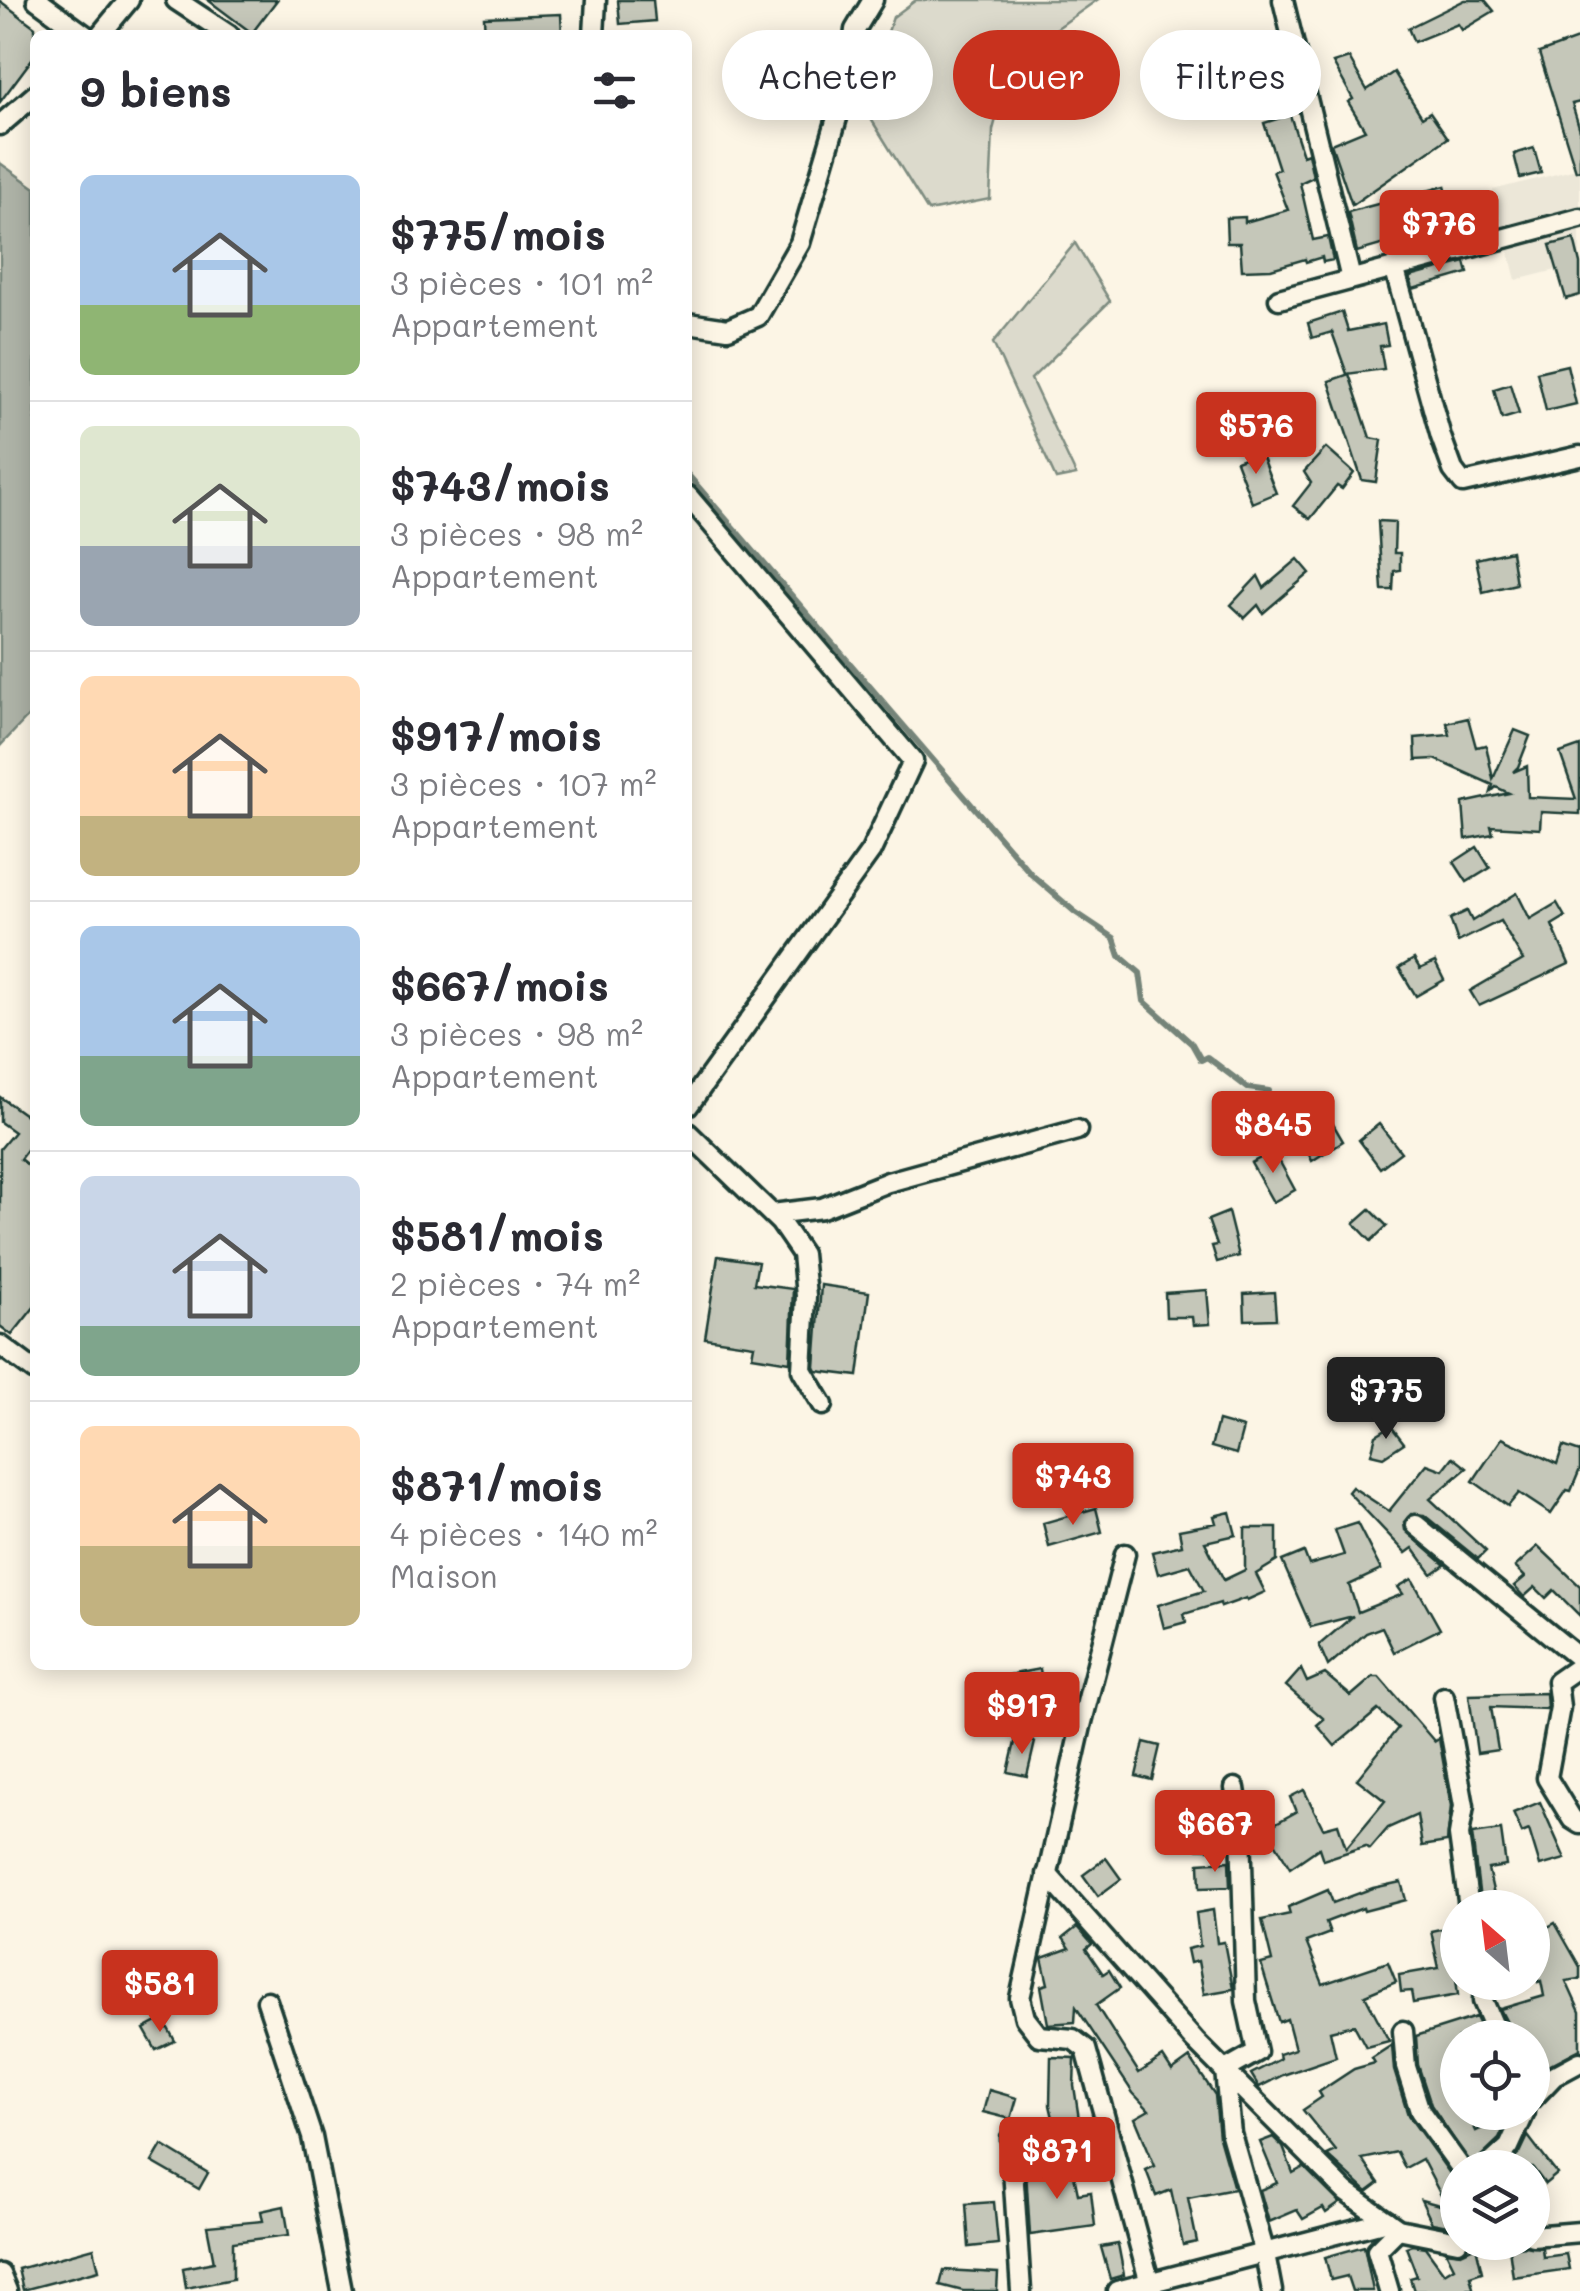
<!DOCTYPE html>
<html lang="fr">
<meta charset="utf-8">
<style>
:root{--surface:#fff;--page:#f7f7f7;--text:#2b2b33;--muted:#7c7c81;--line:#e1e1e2;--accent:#c8321e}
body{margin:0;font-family:Mali,sans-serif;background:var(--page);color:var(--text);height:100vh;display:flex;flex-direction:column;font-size:38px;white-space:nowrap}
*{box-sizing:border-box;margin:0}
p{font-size:32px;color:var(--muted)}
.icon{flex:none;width:55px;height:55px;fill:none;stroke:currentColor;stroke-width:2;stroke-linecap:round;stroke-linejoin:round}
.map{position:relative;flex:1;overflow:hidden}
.details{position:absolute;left:30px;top:30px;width:662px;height:1640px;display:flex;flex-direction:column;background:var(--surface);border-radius:15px;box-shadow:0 5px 25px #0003}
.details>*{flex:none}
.banner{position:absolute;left:722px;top:30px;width:708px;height:90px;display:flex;gap:20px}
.needle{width:65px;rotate:332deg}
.buttons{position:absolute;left:1440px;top:1890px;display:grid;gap:20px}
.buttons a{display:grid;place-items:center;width:110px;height:110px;border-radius:50%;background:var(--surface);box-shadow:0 5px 25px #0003;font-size:50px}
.price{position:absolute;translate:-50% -85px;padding:0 22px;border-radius:10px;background:var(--accent);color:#fff;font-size:32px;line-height:65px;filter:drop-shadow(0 2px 5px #0008)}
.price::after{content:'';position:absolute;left:50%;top:60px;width:30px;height:22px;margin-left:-15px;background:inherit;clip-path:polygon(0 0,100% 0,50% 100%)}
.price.on{background:#222;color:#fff}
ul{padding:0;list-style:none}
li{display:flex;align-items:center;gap:30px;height:250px;padding:0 50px}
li+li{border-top:2px solid var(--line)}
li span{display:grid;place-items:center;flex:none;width:280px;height:200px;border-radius:15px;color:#555}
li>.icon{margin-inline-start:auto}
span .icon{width:120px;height:120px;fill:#fffc;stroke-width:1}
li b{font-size:42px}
h2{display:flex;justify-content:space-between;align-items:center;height:120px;padding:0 50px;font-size:42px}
.chip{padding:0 35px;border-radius:45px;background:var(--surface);box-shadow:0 5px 25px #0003;font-size:35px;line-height:90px}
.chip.on{background:var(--accent);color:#fff}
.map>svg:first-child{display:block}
.built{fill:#ece7d8}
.green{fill:#dcdacc;stroke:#7e8c80;stroke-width:2.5}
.water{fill:#aeb3a7;stroke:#758479;stroke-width:2.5}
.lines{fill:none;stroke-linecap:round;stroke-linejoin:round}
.stream{stroke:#758479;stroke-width:6}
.building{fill:#c5c7b9;stroke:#1f3d34;stroke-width:2.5}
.street-casing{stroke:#1f3d34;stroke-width:25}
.street{stroke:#fcf5e5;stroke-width:18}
</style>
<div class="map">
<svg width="1580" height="2291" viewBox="0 0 1580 2291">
<rect width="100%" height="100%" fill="#fcf5e5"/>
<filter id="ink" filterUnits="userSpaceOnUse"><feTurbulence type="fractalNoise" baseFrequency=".01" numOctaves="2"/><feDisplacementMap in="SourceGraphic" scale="20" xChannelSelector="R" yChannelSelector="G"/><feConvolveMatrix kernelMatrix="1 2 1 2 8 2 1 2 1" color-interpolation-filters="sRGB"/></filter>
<g filter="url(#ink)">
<polygon class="built" points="1580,168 1580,264 1516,280 1493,190"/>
<g class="green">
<polygon points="916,0 1097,0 1012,60 993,130 990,199 928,211 863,106 893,17"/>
<polygon points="1075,243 1110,301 1031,379 1076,475 1056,479 993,343"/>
</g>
<polygon class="water" points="0,163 35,188 35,709 0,746"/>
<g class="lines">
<polyline class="stream" points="688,475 1032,875 1075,912 1114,938 1120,956 1140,973 1144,1001 1192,1044 1201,1060 1207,1057 1248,1088 1269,1091"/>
</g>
<g class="building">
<polygon points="208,0 277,0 252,33"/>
<polygon points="618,0 653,0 655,21 620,24"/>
<polygon points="1465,0 1485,0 1494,11 1462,30 1458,24 1414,42 1408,28"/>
<polygon points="0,1 35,27 35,55 0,102"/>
<polygon points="561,14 562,35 485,35 484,17"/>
<polygon points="1580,38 1580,102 1572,104 1580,130 1580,170 1576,171 1539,53"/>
<polygon points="1349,58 1367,90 1394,72 1422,117 1430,112 1448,138 1352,205 1331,144 1365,130 1348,102 1353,99 1333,63"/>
<polygon points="1290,115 1303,155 1308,153 1313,177 1300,183 1313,240 1328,237 1333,260 1323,262 1322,257 1306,262 1305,259 1271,269 1242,270 1240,243 1227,243 1226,218 1245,217 1245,222 1288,210 1273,171 1279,169 1264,123"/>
<polygon points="1534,148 1541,173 1520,178 1514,154"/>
<polygon points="1445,186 1450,204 1383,222 1388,243 1357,252 1348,212"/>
<polygon points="1574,239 1580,264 1580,295 1566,299 1550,245"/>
<polygon points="1465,262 1468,273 1413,289 1410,277"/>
<polygon points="1342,312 1348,331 1384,324 1388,345 1380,346 1384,369 1347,374 1332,332 1312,338 1308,323"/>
<polygon points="1567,365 1576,404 1546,411 1537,372"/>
<polygon points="1349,374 1370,438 1382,440 1376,482 1362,480 1329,381"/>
<polygon points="1510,384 1519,414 1502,419 1494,389"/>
<polygon points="1326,448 1354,473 1342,489 1337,486 1310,519 1293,506 1311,483 1304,472"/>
<polygon points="1260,452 1276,493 1252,503 1236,461"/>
<polygon points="1378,521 1395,522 1394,553 1400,553 1400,570 1394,571 1393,590 1382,590"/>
<polygon points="1511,551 1516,584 1483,592 1476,559"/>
<polygon points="1298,559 1310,573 1263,613 1258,605 1245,618 1231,605 1258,576 1264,588"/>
<polygon points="1468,718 1476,747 1486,745 1493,779 1515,730 1530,736 1518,767 1513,772 1527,766 1528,797 1576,799 1560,753 1580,746 1580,814 1541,812 1540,829 1491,826 1493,834 1466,839 1463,803 1509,793 1496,787 1491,792 1493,785 1435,759 1416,760 1415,738 1450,735 1447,723"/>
<polygon points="1477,847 1490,868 1467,882 1454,862"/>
<polygon points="1517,893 1530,919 1557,903 1565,917 1552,925 1569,964 1479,1006 1470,991 1523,960 1500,921 1458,942 1450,919 1467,911 1472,921"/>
<polygon points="1414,959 1420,969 1435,962 1444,980 1416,996 1399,968"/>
<polygon points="0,1097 35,1122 35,1139 20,1159 35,1171 35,1306 12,1335 0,1326 0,1149 14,1132 0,1122"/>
<polygon points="1333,1124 1343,1141 1312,1161 1303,1142"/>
<polygon points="1379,1124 1401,1152 1380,1168 1359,1140"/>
<polygon points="1274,1151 1295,1190 1273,1202 1251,1163"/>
<polygon points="1370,1209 1387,1226 1371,1241 1354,1223"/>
<polygon points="1228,1212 1239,1256 1217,1262 1212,1246 1217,1245 1208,1220"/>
<polygon points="718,1256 758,1262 754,1284 793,1289 790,1362 752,1356 754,1345 705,1338"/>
<polygon points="821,1285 869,1292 858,1376 817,1371 815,1367"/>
<polygon points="1207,1290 1210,1324 1193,1325 1192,1317 1166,1317 1165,1293"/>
<polygon points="1274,1292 1276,1319 1245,1320 1244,1294"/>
<polygon points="1218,1421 1243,1428 1236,1454 1211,1447"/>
<polygon points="1391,1426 1404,1443 1383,1457 1371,1454 1376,1435"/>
<polygon points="1502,1438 1557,1464 1563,1446 1580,1452 1580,1469 1571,1491 1567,1490 1551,1514 1519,1493 1508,1506 1473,1481"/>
<polygon points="1453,1457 1467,1468 1430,1499 1486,1551 1478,1559 1424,1515 1411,1514 1404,1522 1405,1530 1445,1565 1432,1574 1413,1548 1406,1553 1348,1492 1352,1487 1389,1511 1427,1464 1443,1470"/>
<polygon points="1096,1508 1102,1532 1049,1547 1043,1523"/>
<polygon points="1230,1512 1236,1535 1205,1542 1224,1580 1245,1570 1245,1528 1277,1528 1277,1561 1256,1574 1265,1592 1247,1600 1246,1598 1221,1607 1220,1603 1184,1614 1186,1622 1164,1628 1158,1605 1204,1591 1190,1565 1158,1574 1152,1552 1182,1545 1179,1530 1216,1523 1214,1516"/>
<polygon points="1357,1523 1381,1570 1349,1585 1358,1612 1403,1594 1398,1587 1412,1579 1440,1629 1394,1652 1382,1627 1366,1633 1328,1666 1319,1645 1353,1616 1311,1627 1282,1561 1304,1552 1309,1565 1344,1555 1335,1530"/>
<polygon points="1538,1546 1580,1586 1580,1616 1554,1590 1546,1598 1535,1587 1524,1597 1514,1586 1525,1577 1515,1567"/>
<polygon points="1040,1669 1045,1700 1007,1706 1003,1676"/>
<polygon points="1301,1669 1307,1682 1325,1674 1351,1696 1373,1677 1379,1677 1434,1741 1439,1738 1451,1806 1447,1842 1422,1846 1417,1815 1388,1828 1370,1849 1366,1846 1323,1860 1319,1848 1290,1868 1267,1828 1296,1812 1290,1797 1304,1790 1323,1828 1338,1824 1346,1848 1385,1801 1357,1779 1398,1728 1378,1710 1335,1746 1317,1725 1324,1719 1286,1686"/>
<polygon points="1546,1693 1547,1709 1491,1707 1498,1750 1477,1753 1469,1695"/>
<polygon points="1016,1738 1035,1742 1027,1776 1008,1772"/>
<polygon points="1144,1742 1160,1746 1152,1780 1136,1776"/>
<polygon points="1540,1802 1565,1859 1540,1866 1529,1830 1522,1833 1513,1813"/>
<polygon points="1181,1822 1211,1823 1210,1849 1180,1848"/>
<polygon points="1501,1830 1506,1866 1488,1869 1497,1908 1481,1908 1472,1834"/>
<polygon points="1106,1858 1121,1879 1098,1896 1083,1875"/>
<polygon points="1229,1861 1230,1887 1200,1888 1199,1863"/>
<polygon points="1401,1882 1406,1900 1364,1911 1363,1908 1326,1922 1330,1933 1306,1942 1323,1984 1388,1962 1396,1982 1365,1995 1389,2041 1366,2047 1354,2025 1330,2031 1336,2057 1283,2075 1259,2087 1251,2074 1280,2059 1279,2054 1295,2049 1287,2019 1279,2022 1261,1964 1272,1961 1262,1920 1290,1914 1288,1907 1328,1890 1333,1903 1373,1888"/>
<polygon points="1213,1910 1217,1943 1224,1942 1233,1989 1204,1994 1198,1961 1190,1963 1187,1949 1200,1946 1196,1913"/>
<polygon points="1555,1923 1580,1967 1580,1979 1566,1981 1580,2012 1580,2049 1532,2074 1532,2038 1515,2038 1500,2009 1544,1996 1541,1981 1538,1982 1532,1936"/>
<polygon points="1458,1925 1458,1945 1452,1946 1458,1995 1413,2003 1411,1991 1401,1992 1399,1975 1439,1968 1431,1931"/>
<polygon points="1077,1927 1092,1944 1086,1949 1103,1974 1109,1970 1120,1988 1096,2005 1139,2073 1163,2057 1172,2071 1190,2058 1215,2095 1219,2137 1234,2189 1188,2198 1197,2242 1183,2245 1171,2190 1156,2196 1146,2170 1155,2166 1135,2118 1149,2110 1133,2093 1076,2007 1075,2022 1048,2024 1041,1986 1048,1984 1042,1958 1070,1948 1063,1938"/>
<polygon points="1476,2017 1485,2036 1458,2038 1458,2071 1446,2074 1457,2112 1467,2112 1476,2131 1510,2115 1499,2139 1478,2159 1473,2168 1431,2105 1418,2065 1416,2036"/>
<polygon points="163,2019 175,2041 156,2050 144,2029"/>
<polygon points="1392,2045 1394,2070 1408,2115 1451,2175 1458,2180 1458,2228 1432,2223 1421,2200 1447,2207 1422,2159 1405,2168 1397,2152 1362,2159 1379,2183 1367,2192 1327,2155 1336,2151 1303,2110 1322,2097 1319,2092 1354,2069 1375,2063 1372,2058"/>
<polygon points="1051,2057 1075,2058 1074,2086 1082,2139 1059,2143 1050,2105"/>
<polygon points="989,2090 1017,2098 1011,2119 983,2112"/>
<polygon points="1528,2136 1557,2174 1545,2184 1533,2168 1505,2168 1520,2153"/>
<polygon points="1273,2137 1283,2147 1293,2173 1304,2167 1340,2203 1326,2213 1323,2208 1303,2219 1297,2210 1269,2222 1260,2190 1277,2183 1260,2142"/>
<polygon points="162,2145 208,2173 199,2189 152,2162"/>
<polygon points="1072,2166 1078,2194 1091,2192 1095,2226 1030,2235 1026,2171"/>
<polygon points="994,2202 998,2244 969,2247 966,2204"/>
<polygon points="284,2206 289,2235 233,2242 233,2279 186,2288 183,2268 214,2262 207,2226 263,2221 261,2211"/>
<polygon points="1118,2244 1124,2275 1110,2279 1101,2247"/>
<polygon points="1412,2245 1425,2247 1444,2273 1454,2267 1446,2251 1461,2253 1476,2246 1482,2272 1470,2276 1473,2288 1460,2291 1414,2291 1410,2278 1417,2276 1406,2247"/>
<polygon points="1364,2246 1373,2291 1352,2291 1347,2276 1331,2280 1325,2257"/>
<polygon points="1525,2246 1542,2248 1543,2257 1566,2254 1569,2269 1513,2277 1509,2248"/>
<polygon points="94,2248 99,2270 23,2290 18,2269"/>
<polygon points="944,2270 998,2273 997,2291 963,2291 940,2285"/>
</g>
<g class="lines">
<g class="street-casing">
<g id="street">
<polyline points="37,0 85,35"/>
<polyline points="176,0 229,35"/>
<polyline points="1283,0 1351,279"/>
<polyline points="100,35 129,0"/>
<polyline points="594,35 596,0"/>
<polyline points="0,125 35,95"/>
<polyline points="1394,267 1441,437 1453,470 1463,483 1580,456"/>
<polyline points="1279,299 1580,218"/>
<polyline points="688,323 728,329 758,316 800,243 850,74 855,30 873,0"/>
<polyline points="688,496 913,761 871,851 688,1106"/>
<polyline points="688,1133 780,1222 802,1254 806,1296 802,1370 823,1405"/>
<polyline points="772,1214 822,1208 888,1182 1077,1130"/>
<polyline points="0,1345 35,1371"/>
<polyline points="1416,1525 1580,1659"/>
<polyline points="1125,1554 1081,1726 1020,1998 1025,2018 1039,2036 1073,2039 1086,2049 1152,2291"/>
<polyline points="1580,1666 1557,1682 1560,1707 1547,1778 1572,1819 1580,1824"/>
<polyline points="1444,1697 1464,1806 1459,1835 1469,1908"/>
<polyline points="1235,1788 1241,1828 1246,2001 1257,2052 1225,2070 1231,2134 1265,2254 1272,2291"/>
<polyline points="1047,1874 1195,2041 1346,2192 1398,2229 1458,2241"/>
<polyline points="1484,1982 1483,2001 1499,2038"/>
<polyline points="267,2001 312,2137 342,2291"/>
<polyline points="1403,2031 1406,2067 1420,2111 1461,2168"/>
<polyline points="1532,2099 1554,2076 1580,2062"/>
<polyline points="1011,2138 1021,2291"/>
<polyline points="1486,2168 1509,2147 1525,2112"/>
<polyline points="1532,2236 1580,2232"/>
<polyline points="0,2274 7,2291"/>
<polyline points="1117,2291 1387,2221"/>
<polyline points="1389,2291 1377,2250 1398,2229"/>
</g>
</g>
<use href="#street" class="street"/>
</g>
</g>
</svg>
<div class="buttons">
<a><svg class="needle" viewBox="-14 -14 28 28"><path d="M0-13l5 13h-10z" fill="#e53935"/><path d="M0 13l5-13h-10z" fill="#7c7c81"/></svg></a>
<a><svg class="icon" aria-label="locate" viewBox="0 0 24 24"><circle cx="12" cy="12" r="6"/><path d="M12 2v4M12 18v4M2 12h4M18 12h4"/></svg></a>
<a><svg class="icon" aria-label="layers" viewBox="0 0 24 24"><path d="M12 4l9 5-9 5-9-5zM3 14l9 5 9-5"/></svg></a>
</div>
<b class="price" style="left:1439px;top:275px">$776</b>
<b class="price" style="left:1256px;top:477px">$576</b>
<b class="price" style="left:1273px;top:1176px">$845</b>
<b class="price on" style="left:1386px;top:1442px">$775</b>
<b class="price" style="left:1073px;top:1528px">$743</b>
<b class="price" style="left:1022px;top:1757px">$917</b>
<b class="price" style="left:1215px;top:1875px">$667</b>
<b class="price" style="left:160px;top:2035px">$581</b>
<b class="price" style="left:1057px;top:2202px">$871</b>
<div class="banner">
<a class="chip">Acheter</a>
<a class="chip on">Louer</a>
<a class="chip">Filtres</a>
</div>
<section class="details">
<h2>9 biens<svg class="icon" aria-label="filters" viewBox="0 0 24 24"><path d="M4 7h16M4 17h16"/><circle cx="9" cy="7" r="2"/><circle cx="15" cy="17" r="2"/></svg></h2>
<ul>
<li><span style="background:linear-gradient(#a9c7e8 65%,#8fb573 0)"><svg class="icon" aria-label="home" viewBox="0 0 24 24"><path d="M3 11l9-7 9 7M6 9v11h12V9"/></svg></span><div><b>$775/mois</b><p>3 pièces · 101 m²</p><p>Appartement</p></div></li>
<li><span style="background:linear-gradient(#dfe7d0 60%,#9aa5b1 0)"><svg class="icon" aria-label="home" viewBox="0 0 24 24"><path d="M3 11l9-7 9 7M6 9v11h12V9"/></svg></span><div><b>$743/mois</b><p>3 pièces · 98 m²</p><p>Appartement</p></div></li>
<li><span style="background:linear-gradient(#ffd9b3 70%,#c2b280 0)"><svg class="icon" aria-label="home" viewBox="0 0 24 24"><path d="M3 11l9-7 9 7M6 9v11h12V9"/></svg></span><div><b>$917/mois</b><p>3 pièces · 107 m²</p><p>Appartement</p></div></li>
<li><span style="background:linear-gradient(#a9c7e8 65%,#7fa58c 0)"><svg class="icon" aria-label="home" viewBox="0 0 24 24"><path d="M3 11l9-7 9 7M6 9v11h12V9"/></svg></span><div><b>$667/mois</b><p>3 pièces · 98 m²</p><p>Appartement</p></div></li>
<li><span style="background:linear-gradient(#c9d6e8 75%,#7fa58c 0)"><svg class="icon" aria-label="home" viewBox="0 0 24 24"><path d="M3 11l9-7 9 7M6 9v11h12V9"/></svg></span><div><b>$581/mois</b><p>2 pièces · 74 m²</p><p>Appartement</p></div></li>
<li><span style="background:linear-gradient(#ffd9b3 60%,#c2b280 0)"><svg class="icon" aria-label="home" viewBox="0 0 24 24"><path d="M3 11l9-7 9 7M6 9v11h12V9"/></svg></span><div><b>$871/mois</b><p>4 pièces · 140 m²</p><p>Maison</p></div></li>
</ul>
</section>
</div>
